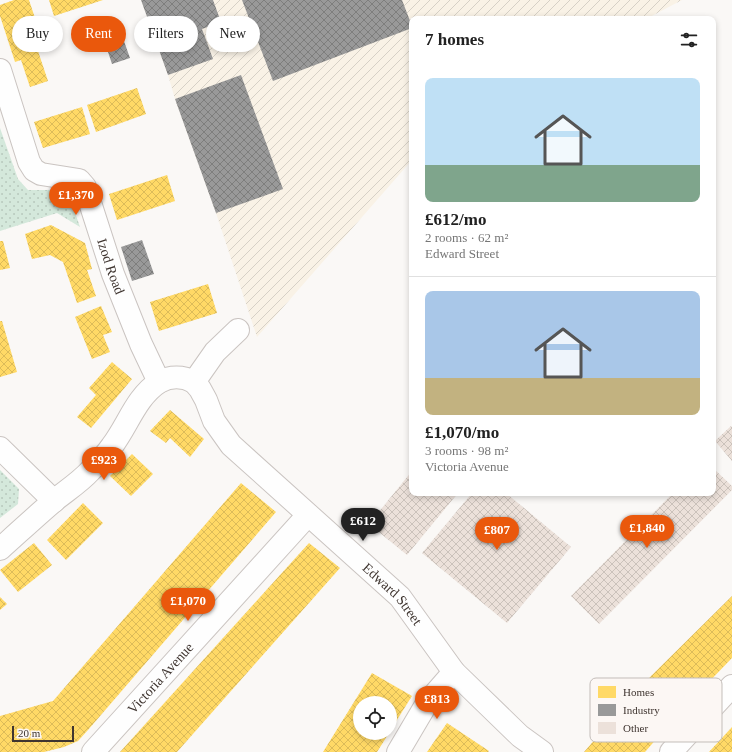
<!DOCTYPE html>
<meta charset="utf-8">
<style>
:root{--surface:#fff;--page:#f2f2f2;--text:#222;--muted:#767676;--line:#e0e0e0;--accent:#ea580c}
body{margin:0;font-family:"Times New Roman",serif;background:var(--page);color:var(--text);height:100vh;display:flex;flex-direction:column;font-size:15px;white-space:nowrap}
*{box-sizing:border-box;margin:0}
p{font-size:13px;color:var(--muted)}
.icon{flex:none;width:22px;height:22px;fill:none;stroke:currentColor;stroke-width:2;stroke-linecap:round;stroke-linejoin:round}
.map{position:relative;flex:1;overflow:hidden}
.details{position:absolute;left:409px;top:16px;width:307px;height:480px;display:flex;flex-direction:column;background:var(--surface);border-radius:8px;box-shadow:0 2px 6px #0003}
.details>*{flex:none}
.top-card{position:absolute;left:12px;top:16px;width:337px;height:36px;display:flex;gap:8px}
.fabs{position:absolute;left:353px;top:696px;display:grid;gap:8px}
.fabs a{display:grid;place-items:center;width:44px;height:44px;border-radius:50%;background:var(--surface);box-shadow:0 2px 6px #0003;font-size:20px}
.scale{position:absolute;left:12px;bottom:10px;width:62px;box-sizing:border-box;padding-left:4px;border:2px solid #3f3530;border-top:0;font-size:11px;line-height:14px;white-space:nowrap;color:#3f3530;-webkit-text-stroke:3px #fcf7f4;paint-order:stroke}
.price{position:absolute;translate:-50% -34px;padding:0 9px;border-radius:14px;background:var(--accent);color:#fff;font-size:13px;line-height:26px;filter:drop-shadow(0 1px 2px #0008)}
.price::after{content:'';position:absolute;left:50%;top:24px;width:12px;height:9px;margin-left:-6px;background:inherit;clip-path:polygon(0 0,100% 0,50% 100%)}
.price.on{background:#222;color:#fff}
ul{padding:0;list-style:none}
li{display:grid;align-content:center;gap:8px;height:212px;padding:0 16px}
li+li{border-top:1px solid var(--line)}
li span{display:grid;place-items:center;height:124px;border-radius:8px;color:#555}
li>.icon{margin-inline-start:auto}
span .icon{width:72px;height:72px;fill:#fffc;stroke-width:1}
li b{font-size:17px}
h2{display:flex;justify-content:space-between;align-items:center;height:48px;padding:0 16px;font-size:17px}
.pill{padding:0 14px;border-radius:18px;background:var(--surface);box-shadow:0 2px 6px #0003;font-size:14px;line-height:36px}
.pill.on{background:var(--accent);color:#fff}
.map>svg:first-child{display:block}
.industrial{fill:url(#industrial-furrows)}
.green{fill:url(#green-dots)}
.homes{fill:url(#homes-cross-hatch)}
.industry{fill:url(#industry-cross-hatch)}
.building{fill:url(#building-cross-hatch)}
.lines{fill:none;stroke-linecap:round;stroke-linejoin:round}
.minor-casing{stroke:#cac4c1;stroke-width:24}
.minor{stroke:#fefefe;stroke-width:22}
.labels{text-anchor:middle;stroke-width:4;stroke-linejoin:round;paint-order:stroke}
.street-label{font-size:14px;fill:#3f3530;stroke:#fcf7f4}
.key{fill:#fcf7f4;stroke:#c3bdb9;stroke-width:1}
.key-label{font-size:11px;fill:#3f3530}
</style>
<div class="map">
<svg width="732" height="752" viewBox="0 0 732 752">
<defs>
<pattern id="industrial-furrows" width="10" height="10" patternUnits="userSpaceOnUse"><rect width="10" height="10" fill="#f9f2e6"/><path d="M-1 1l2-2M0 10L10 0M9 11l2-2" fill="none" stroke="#d6d0c6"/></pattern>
<pattern id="green-dots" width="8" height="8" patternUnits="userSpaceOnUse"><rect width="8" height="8" fill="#d4e8db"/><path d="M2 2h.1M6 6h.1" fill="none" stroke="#b7c8bc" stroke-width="1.8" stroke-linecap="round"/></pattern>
<pattern id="homes-cross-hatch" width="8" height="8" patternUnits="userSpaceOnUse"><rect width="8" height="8" fill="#ffd966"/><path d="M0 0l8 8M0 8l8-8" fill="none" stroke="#dcbb59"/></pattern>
<pattern id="industry-cross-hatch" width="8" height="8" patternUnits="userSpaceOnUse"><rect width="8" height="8" fill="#999"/><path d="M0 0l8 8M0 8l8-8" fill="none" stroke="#7e7e7d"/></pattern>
<pattern id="building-cross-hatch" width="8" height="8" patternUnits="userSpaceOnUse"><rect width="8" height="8" fill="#ece1da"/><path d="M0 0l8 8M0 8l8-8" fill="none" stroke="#cbc2bb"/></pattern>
</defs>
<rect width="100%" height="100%" fill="#faf8f6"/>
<polygon class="industrial" points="141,0 682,0 646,19 412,19 412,160 257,337 216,213 175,99 168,75"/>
<g class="green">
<polygon points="0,128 18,179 28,190 55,190 69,195 80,227 57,213 0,231"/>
<polygon points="0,470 19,489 18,504 0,518"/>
</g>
<g class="homes">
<polygon points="14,0 29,0 35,18 28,21 48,81 30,87 21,60 15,62 0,16 0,5"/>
<polygon points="49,0 103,0 54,16"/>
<polygon points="137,88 146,114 96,132 87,105"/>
<polygon points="82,107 90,134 43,148 34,122"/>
<polygon points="167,175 175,201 117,220 109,194"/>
<polygon points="51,225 85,243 92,269 87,270 96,296 77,303 63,262 50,255 32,259 25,234"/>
<polygon points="0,241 3,241 10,268 0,270"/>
<polygon points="208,284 217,313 159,331 150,302"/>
<polygon points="101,306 112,332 103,335 110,352 92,359 75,317"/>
<polygon points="0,321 2,321 17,372 0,377"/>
<polygon points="112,362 132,379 91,428 77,417 96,395 89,388"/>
<polygon points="170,410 204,439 190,457 170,438 166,443 150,431"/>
<polygon points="132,454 153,474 131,496 110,476"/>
<polygon points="241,483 276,512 88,730 78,741 64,747 44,752 0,752 0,716 53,701"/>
<polygon points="83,503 103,523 66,560 47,540"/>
<polygon points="34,543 52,565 18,592 0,570"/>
<polygon points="309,543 340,568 177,752 120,752"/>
<polygon points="732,596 732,658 679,713 645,752 584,752 644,683"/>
<polygon points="0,597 7,604 0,610"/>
<polygon points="372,673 412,696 390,731 390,703 360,703 360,733 389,733 377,752 323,752"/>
<polygon points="447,723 489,751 488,752 427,752"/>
<polygon points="732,727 732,752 709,752"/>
</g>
<g class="industry">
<polygon points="141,0 213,0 221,22 202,29 213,59 168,75"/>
<polygon points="242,0 402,0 412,26 412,28 273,81"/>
<polygon points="120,30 130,58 112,64 103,37"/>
<polygon points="241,75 283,189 216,213 175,99"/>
<polygon points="142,240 154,274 132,281 121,247"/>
</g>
<g class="building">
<polygon points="731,426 732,427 732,461 715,441"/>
<polygon points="713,468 732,486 732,490 599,624 571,596 673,493 713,493"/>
<polygon points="412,471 412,493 458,493 407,555 369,524"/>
<polygon points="472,493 506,493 571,547 507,623 422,553"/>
</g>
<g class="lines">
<g class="minor-casing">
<g id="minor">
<path id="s1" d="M0,70l29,92 5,8 7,4 38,6 6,7 28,87 28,70 18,38"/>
<path id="s2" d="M238,330l-23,22 -21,30 6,7 6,11 8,21 17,24 169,152 54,75 66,64 22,16"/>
<polyline points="0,448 54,501"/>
<path d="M0,549c18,-16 36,-33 55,-49 11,-9 25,-18 35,-29 8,-8 16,-16 22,-25 16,-21 24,-49 47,-64 11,-6 24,-6 35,0"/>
<path id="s3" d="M93,752l215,-237"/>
<polyline points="398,752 427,703 454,672"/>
<polyline points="671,752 732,686"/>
</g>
</g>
<use href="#minor" class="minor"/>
</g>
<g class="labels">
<g class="street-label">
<text dy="5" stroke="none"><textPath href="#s1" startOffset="245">Izod Road</textPath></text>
<text dy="5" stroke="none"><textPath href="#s2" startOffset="362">Edward Street</textPath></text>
<text dy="5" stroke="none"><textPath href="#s3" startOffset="100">Victoria Avenue</textPath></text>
</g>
</g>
<rect x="590" y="678" width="132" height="64" rx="6" class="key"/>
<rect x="598" y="686" width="18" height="12" fill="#ffd966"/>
<rect x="598" y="704" width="18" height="12" fill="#999"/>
<rect x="598" y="722" width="18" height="12" fill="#ece1da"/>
<g class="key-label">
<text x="623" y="696">Homes</text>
<text x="623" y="714">Industry</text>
<text x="623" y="732">Other</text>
</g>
</svg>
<div class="fabs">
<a><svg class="icon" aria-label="locate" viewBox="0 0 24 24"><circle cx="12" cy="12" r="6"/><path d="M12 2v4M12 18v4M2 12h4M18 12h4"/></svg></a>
</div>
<div class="scale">20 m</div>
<b class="price" style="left:76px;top:216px">£1,370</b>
<b class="price" style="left:104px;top:481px">£923</b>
<b class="price on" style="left:363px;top:542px">£612</b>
<b class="price" style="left:647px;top:549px">£1,840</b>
<b class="price" style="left:497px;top:551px">£807</b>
<b class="price" style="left:188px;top:622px">£1,070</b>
<b class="price" style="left:437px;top:720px">£813</b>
<div class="top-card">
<a class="pill">Buy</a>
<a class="pill on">Rent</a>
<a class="pill">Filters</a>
<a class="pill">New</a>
</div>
<section class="details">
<h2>7 homes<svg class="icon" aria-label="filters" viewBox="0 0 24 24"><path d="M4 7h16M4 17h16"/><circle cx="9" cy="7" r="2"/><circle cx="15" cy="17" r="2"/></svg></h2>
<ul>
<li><span style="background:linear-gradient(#bfe0f5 70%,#7fa58c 0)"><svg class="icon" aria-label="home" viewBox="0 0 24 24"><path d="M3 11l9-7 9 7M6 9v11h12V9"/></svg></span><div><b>£612/mo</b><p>2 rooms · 62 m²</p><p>Edward Street</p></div></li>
<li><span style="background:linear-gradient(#a9c7e8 70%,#c2b280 0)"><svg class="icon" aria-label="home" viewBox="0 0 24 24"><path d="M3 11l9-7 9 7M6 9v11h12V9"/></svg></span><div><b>£1,070/mo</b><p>3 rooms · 98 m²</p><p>Victoria Avenue</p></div></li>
</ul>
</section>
</div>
